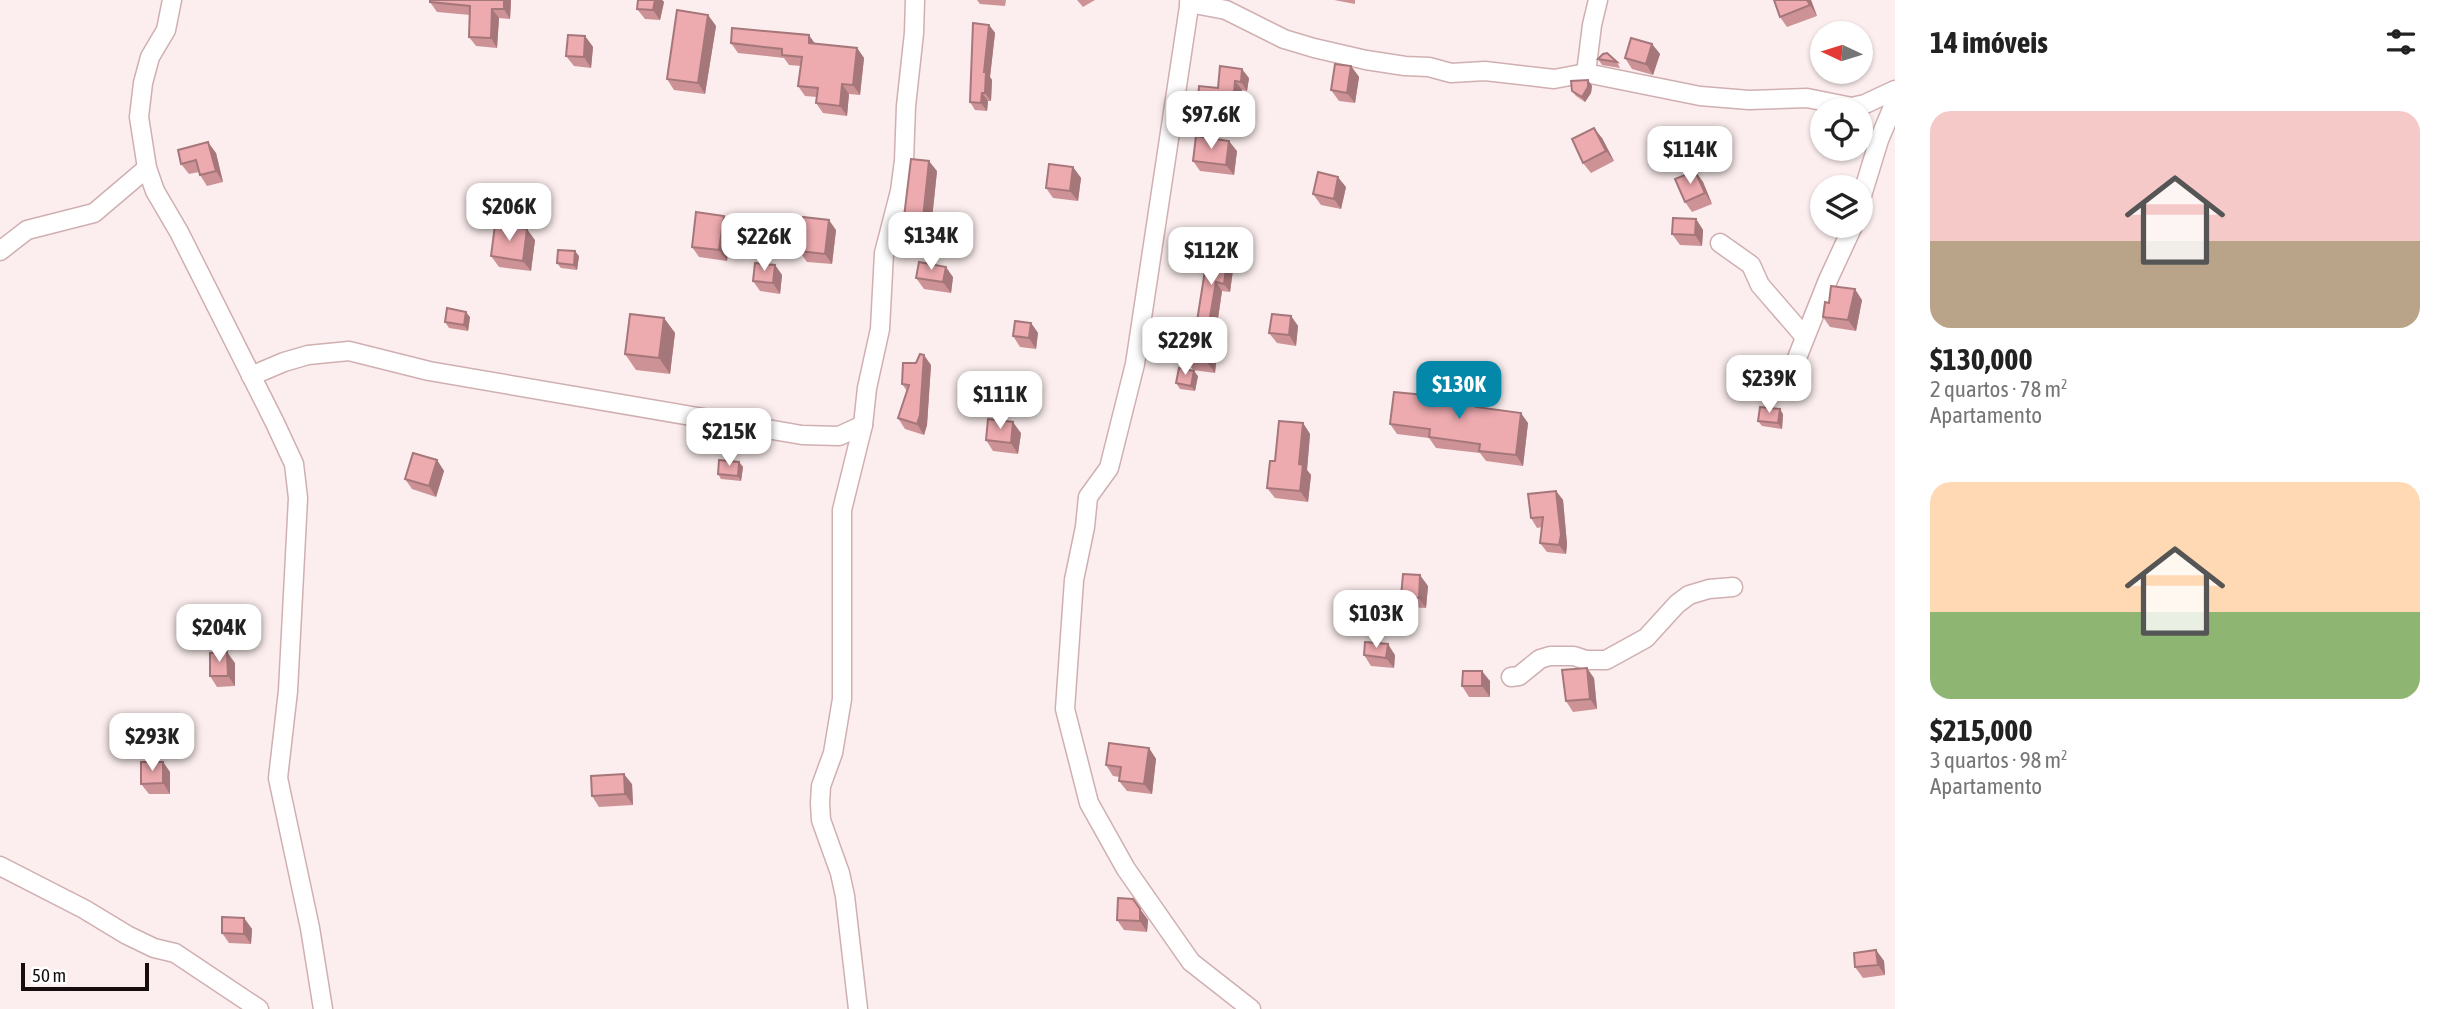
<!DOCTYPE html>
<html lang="pt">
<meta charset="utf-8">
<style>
:root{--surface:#fff;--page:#f6f6f6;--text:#222;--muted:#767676;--accent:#0488a9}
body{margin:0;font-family:"Asap Condensed",sans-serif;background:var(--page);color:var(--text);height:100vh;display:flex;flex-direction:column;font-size:26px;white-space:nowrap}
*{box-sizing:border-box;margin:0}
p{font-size:23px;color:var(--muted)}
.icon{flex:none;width:38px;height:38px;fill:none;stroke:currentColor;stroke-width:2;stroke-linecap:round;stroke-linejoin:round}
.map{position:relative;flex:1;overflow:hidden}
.panel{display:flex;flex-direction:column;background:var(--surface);width:560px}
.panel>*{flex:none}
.needle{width:46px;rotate:274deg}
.fabs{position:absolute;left:1810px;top:21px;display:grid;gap:14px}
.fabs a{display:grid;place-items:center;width:63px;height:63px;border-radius:50%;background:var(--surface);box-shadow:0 2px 5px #0004;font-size:35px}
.scale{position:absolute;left:21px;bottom:18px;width:128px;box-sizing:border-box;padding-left:7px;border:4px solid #180d0e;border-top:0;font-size:19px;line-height:24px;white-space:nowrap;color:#180d0e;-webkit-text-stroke:5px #fff;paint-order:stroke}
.price{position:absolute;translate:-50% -60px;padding:0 16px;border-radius:14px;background:#fff;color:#222;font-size:23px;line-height:46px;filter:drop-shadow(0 2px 4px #0008)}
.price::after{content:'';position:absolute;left:50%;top:42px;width:21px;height:16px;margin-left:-10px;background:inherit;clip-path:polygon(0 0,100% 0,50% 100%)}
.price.selected{background:var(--accent);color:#fff}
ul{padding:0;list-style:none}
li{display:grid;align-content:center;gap:14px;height:371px;padding:0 35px}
li span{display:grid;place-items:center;height:217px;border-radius:21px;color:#555}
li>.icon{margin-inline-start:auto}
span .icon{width:126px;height:126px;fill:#fffc;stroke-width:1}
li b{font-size:30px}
h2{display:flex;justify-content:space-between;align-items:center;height:84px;padding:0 35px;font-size:30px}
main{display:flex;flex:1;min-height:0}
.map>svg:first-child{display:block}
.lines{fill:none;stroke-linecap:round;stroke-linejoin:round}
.minor-casing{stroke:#d0afb1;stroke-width:21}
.minor{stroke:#fff;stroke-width:18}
.wall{fill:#cc9296}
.shaded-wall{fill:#a6777a}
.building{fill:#edaaaf;stroke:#a6777a;stroke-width:2}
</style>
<main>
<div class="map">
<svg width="1895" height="1009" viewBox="0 0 1895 1009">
<rect width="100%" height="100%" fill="#fceeee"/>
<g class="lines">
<g class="minor-casing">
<g id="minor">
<polyline points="172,0 166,30 150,57 143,83 139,117 147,168 155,191 179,232 275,423 294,464 298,498 288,691 278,778 310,928 323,1009"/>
<polyline points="1190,0 1135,364 1109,468 1088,497 1085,527 1074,580 1065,709 1089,803 1126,869 1191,962 1251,1009"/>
<polyline points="1189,3 1226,10 1284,39 1314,48 1366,60 1405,66 1429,67 1451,73 1485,71 1554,79 1586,73 1700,96 1749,100 1807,98 1852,107 1865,104 1895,90"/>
<polyline points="1586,73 1592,25 1598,0"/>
<polyline points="1860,202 1879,140 1895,102"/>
<polyline points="1720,243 1751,265 1760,285 1805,337"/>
<polyline points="0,251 27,230 94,213 147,168"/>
<polyline points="1797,358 1828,280 1853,226"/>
<polyline points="251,376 284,362 308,355 349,351 429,371 802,435 839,436 863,425"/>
<polyline points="1511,677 1519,676 1540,659 1550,656 1574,656 1586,660 1606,660 1646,638 1677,604 1689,595 1709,589 1733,587"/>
<polyline points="0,866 84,909 127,935 154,948 175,953 259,1009"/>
<polyline points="858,1009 845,896 840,873 821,820 820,803 821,786 833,753 842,699 842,510 863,425 867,388 880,329 884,253 900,191 904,161 906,106 914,33 915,0"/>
</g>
</g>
<use href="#minor" class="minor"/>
</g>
<g class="wall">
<polygon points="430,0 511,0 510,19 499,18 497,48 476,46 469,37 470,15 437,12 430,2"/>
<polygon points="638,0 662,0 664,2 660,20 645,19 637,9"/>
<polygon points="977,0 1006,0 1005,6 980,4"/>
<polygon points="1077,0 1095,0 1083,7"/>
<polygon points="1334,0 1355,0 1355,4"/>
<polygon points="1774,0 1811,0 1817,16 1787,27 1780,17"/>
<polygon points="708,15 716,26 705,94 674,90 667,79"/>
<polygon points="989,25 995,33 990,77 992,80 991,101 988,101 987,111 975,110 970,102"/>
<polygon points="585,36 593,47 591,68 574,66 566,56"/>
<polygon points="731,43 816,44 857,48 864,58 860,95 849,94 847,116 823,113 816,103 817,97 805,96 798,86 801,66 789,65 784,58 738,53"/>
<polygon points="1652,44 1660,54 1653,75 1632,69 1625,58"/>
<polygon points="1598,59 1617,62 1620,68 1602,65"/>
<polygon points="1220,66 1249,78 1247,91 1242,90 1239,125 1203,121 1197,112 1218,88"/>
<polygon points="1351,66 1359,77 1355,103 1339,101 1331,90"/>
<polygon points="1588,80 1592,86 1591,93 1585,102 1576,96 1572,91"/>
<polygon points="1602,138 1614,161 1591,173 1583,163"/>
<polygon points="1237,151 1234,175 1200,171 1193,161"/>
<polygon points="216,153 223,182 207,186 200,175 199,172 189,174 181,164"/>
<polygon points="1073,167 1081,178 1078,201 1053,198 1046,188"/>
<polygon points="937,171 930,238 911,235 903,225"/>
<polygon points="1695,171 1703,182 1712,204 1692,212 1685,202"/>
<polygon points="1346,187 1341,209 1321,205 1313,194"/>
<polygon points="1696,219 1703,230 1702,246 1680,245 1672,234"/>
<polygon points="731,226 727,261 699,257 692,247"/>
<polygon points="836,230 832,264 807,262 799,251"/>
<polygon points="535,240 531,271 499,267 491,256"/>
<polygon points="579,256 577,270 561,268 557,263"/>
<polygon points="1207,258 1233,270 1230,292 1222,291 1216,332 1203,330 1197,321"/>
<polygon points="775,265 782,275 780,294 760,291 753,281"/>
<polygon points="953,277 951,293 924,289 916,278"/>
<polygon points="1862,300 1856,331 1830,327 1823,317 1829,303"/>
<polygon points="1291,316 1298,326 1296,346 1277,343 1269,333"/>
<polygon points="470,317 468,331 449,328 445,322"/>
<polygon points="664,318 675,333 670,374 636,370 625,354"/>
<polygon points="1031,323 1038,333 1036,349 1020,347 1013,336"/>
<polygon points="1217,354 1215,373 1193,370 1186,359"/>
<polygon points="931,365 927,425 924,435 905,429 898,418 907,391 902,384"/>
<polygon points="1198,376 1195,391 1180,389 1176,383"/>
<polygon points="1482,407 1528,423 1523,466 1486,461 1480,453 1436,448 1429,438 1397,434 1390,424"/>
<polygon points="1783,414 1782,429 1762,426 1758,421"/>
<polygon points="1303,423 1310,434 1307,470 1311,475 1308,502 1275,498 1267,488 1275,461"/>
<polygon points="1021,433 1018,454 993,451 986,440"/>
<polygon points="437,460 444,471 436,497 412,489 405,479"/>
<polygon points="739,462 743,467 741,481 721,479 718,474"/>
<polygon points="1556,491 1563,500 1567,544 1566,554 1547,552 1540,543 1542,527 1537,528 1531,518"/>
<polygon points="1428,586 1426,608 1409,607 1401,597"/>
<polygon points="1364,655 1395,655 1394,668 1371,666"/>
<polygon points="235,663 235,686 217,687 210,676"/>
<polygon points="1594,678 1597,709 1573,712 1566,701"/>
<polygon points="1490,681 1490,697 1469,697 1462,686"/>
<polygon points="1149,748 1156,759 1152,794 1127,791 1119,781 1120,777 1113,776 1106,765"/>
<polygon points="163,762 170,772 170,794 149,794 141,784"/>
<polygon points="632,784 633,805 599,807 592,796"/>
<polygon points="1133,899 1148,920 1147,932 1124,930 1117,920"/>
<polygon points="244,918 252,929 251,944 229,943 222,933"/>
<polygon points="1876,950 1884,961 1885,975 1863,978 1855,967"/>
</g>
<g class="shaded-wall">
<polygon points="504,0 511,0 510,19 504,9"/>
<polygon points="655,0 662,0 664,2 660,20 653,10"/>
<polygon points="1807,0 1811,0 1817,16 1810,5"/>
<polygon points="492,9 499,18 497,48 491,38"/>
<polygon points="708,15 716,26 705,94 698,83"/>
<polygon points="989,25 995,33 990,77 992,80 991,101 985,93 984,72"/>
<polygon points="809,35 816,45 809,43"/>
<polygon points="585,36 593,47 591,68 584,57"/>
<polygon points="1652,44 1660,54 1653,75 1646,64"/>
<polygon points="857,48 864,58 860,95 853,85"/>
<polygon points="1351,66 1359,77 1355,103 1347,93"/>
<polygon points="1242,69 1249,78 1247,91 1241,82"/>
<polygon points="1588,80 1592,86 1591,93 1585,102 1582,97"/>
<polygon points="1235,81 1242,90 1239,125 1232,115"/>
<polygon points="842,84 849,94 847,116 840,106"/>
<polygon points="982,93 988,101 987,111 981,103"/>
<polygon points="1594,128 1602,138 1614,161 1606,151"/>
<polygon points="1229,141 1237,151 1234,175 1226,165"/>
<polygon points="208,142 216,153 223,182 216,171"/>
<polygon points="929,161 937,171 930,238 922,227"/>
<polygon points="1073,167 1081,178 1078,201 1070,191"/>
<polygon points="1695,171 1703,182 1712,204 1705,193"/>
<polygon points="1338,177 1346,187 1341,209 1334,199"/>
<polygon points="724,216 731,226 727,261 719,250"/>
<polygon points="1696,219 1703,230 1702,246 1695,235"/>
<polygon points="829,220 836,230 832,264 825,254"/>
<polygon points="527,229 535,240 531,271 523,261"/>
<polygon points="575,251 579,256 577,270 574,265"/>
<polygon points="1227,261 1233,270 1230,292 1224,284"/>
<polygon points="775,265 782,275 780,294 773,283"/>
<polygon points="946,267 953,277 951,293 943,282"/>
<polygon points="1216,282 1222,291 1216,332 1209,323"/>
<polygon points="1855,289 1862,300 1856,331 1848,320"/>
<polygon points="466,312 470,317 468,331 464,325"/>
<polygon points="1291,316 1298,326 1296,346 1289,335"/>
<polygon points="664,318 675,333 670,374 659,358"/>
<polygon points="1031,323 1038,333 1036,349 1029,338"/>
<polygon points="1210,344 1217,354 1215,373 1207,362"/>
<polygon points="924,355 931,365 927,425 924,435 917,424"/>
<polygon points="1194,371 1198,376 1195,391 1191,386"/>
<polygon points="1780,409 1783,414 1782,429 1778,423"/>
<polygon points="1521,413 1528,423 1523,466 1516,455"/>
<polygon points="1013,422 1021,433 1018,454 1011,443"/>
<polygon points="1303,423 1310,434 1307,470 1311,475 1308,502 1300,491 1299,464"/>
<polygon points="437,460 444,471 436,497 429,486"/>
<polygon points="739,462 743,467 741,481 738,476"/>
<polygon points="1556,491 1563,500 1567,544 1566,554 1559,545"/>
<polygon points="1420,575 1428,586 1426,608 1419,598"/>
<polygon points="1388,644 1395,655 1394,668 1386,658"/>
<polygon points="227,652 235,663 235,686 228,676"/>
<polygon points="1587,668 1594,678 1597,709 1590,699"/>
<polygon points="1482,671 1490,681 1490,697 1482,686"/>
<polygon points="1149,748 1156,759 1152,794 1144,784"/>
<polygon points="163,762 170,772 170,794 163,783"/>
<polygon points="624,774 632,784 633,805 625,794"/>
<polygon points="1140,909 1148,920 1147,932 1140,921"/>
<polygon points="244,918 252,929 251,944 244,934"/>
<polygon points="1876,950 1884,961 1885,975 1878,965"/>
</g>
<g class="building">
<polygon points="430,0 504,0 504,9 492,9 491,38 469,37 470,6 430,2"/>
<polygon points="638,0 655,0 653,10 637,9"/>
<polygon points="1774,0 1807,0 1810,5 1780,17"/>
<polygon points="677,10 708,15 698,83 667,79"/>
<polygon points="973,23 989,25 984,72 986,72 985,93 982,93 981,103 970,102"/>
<polygon points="732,28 809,35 809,43 857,48 853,85 842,84 840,106 816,103 818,88 798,86 802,57 782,55 782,49 731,43"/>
<polygon points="568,35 585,36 584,57 566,56"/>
<polygon points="1631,38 1652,44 1646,64 1625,58"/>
<polygon points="1607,53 1617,62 1598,59 1603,54"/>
<polygon points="1335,64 1351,66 1347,93 1331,90"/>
<polygon points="1220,66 1242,69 1241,82 1235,81 1232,115 1197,112 1199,86 1218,88"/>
<polygon points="1588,80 1588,87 1582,97 1572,91 1571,81"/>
<polygon points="1594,128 1606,151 1583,163 1572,139"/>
<polygon points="1196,136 1229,141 1226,165 1193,161"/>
<polygon points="208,142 216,171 200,175 196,160 181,164 178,150"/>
<polygon points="911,159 929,161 922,227 903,225"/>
<polygon points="1049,164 1073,167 1070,191 1046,188"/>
<polygon points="1695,171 1705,193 1685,202 1675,179"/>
<polygon points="1318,172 1338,177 1334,199 1313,194"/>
<polygon points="696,212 724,216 719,250 692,247"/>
<polygon points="803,217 829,220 825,254 799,251"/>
<polygon points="1673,218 1696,219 1695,235 1672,234"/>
<polygon points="495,225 527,229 523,261 491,256"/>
<polygon points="558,250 575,251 574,265 557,263"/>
<polygon points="1207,258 1227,261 1224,284 1216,282 1209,323 1197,321"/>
<polygon points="919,262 946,267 943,282 916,278"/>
<polygon points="755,263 775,265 773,283 753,281"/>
<polygon points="1831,286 1855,289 1848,320 1823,317 1825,302 1829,303"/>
<polygon points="447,308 466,312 464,325 445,322"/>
<polygon points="630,314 664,318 659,358 625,354"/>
<polygon points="1272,314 1291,316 1289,335 1269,333"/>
<polygon points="1015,321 1031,323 1029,338 1013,336"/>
<polygon points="1188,341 1210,344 1207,362 1186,359"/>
<polygon points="920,354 924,355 920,415 917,424 898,418 909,385 902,384 903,363 916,363"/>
<polygon points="1179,368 1194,371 1191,386 1176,383"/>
<polygon points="1394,392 1477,400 1476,407 1521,413 1516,455 1479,451 1480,444 1429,437 1430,429 1390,424"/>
<polygon points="1760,407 1780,409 1778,423 1758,421"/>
<polygon points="988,419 1013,422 1011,443 986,440"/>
<polygon points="1279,421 1303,423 1299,464 1303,465 1300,491 1267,488 1270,461 1275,461"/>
<polygon points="413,453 437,460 429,486 405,479"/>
<polygon points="719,460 739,462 738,476 718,474"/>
<polygon points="1556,491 1561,535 1559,545 1540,543 1543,517 1531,518 1528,494"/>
<polygon points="1403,574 1420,575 1419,598 1401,597"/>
<polygon points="1365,642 1388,644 1386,658 1364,655"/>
<polygon points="227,652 228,676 210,676 210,653"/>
<polygon points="1587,668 1590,699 1566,701 1562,670"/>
<polygon points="1463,671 1482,671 1482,686 1462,686"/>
<polygon points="1109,743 1149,748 1144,784 1119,781 1121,767 1106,765"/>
<polygon points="141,762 163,762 163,783 141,784"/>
<polygon points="624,774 625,794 592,796 591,776"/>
<polygon points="1118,898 1133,899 1140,909 1140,921 1117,920"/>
<polygon points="222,917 244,918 244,934 222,933"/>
<polygon points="1876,950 1878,965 1855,967 1854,953"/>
</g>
</svg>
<div class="fabs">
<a><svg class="needle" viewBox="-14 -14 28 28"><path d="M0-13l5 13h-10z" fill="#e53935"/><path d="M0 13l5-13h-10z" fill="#767676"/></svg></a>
<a><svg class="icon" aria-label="locate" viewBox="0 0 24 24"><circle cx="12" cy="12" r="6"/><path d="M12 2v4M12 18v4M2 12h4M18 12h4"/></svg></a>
<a><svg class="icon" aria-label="layers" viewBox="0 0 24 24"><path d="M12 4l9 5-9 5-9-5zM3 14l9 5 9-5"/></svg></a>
</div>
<div class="scale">50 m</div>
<b class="price" style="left:1211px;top:151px">$97.6K</b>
<b class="price" style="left:1690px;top:186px">$114K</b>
<b class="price" style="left:509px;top:243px">$206K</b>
<b class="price" style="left:931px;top:272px">$134K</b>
<b class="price" style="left:764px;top:273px">$226K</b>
<b class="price" style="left:1211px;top:287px">$112K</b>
<b class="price" style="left:1185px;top:377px">$229K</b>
<b class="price" style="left:1769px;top:415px">$239K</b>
<b class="price selected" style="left:1459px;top:421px">$130K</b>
<b class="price" style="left:1000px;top:431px">$111K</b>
<b class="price" style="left:729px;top:468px">$215K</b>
<b class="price" style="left:1376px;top:650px">$103K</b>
<b class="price" style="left:219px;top:664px">$204K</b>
<b class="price" style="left:152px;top:773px">$293K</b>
</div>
<section class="panel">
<h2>14 imóveis<svg class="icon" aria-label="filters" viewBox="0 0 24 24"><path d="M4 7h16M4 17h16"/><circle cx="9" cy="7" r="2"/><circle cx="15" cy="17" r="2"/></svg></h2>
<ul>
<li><span style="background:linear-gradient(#f6c9c9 60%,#b9a48a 0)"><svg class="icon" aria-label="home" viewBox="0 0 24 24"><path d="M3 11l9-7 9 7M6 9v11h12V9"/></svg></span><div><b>$130,000</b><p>2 quartos · 78 m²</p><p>Apartamento</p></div></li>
<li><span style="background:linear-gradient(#ffd9b3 60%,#8fb573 0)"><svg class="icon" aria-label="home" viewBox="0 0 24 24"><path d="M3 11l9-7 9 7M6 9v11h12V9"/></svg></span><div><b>$215,000</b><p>3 quartos · 98 m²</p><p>Apartamento</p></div></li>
</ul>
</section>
</main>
